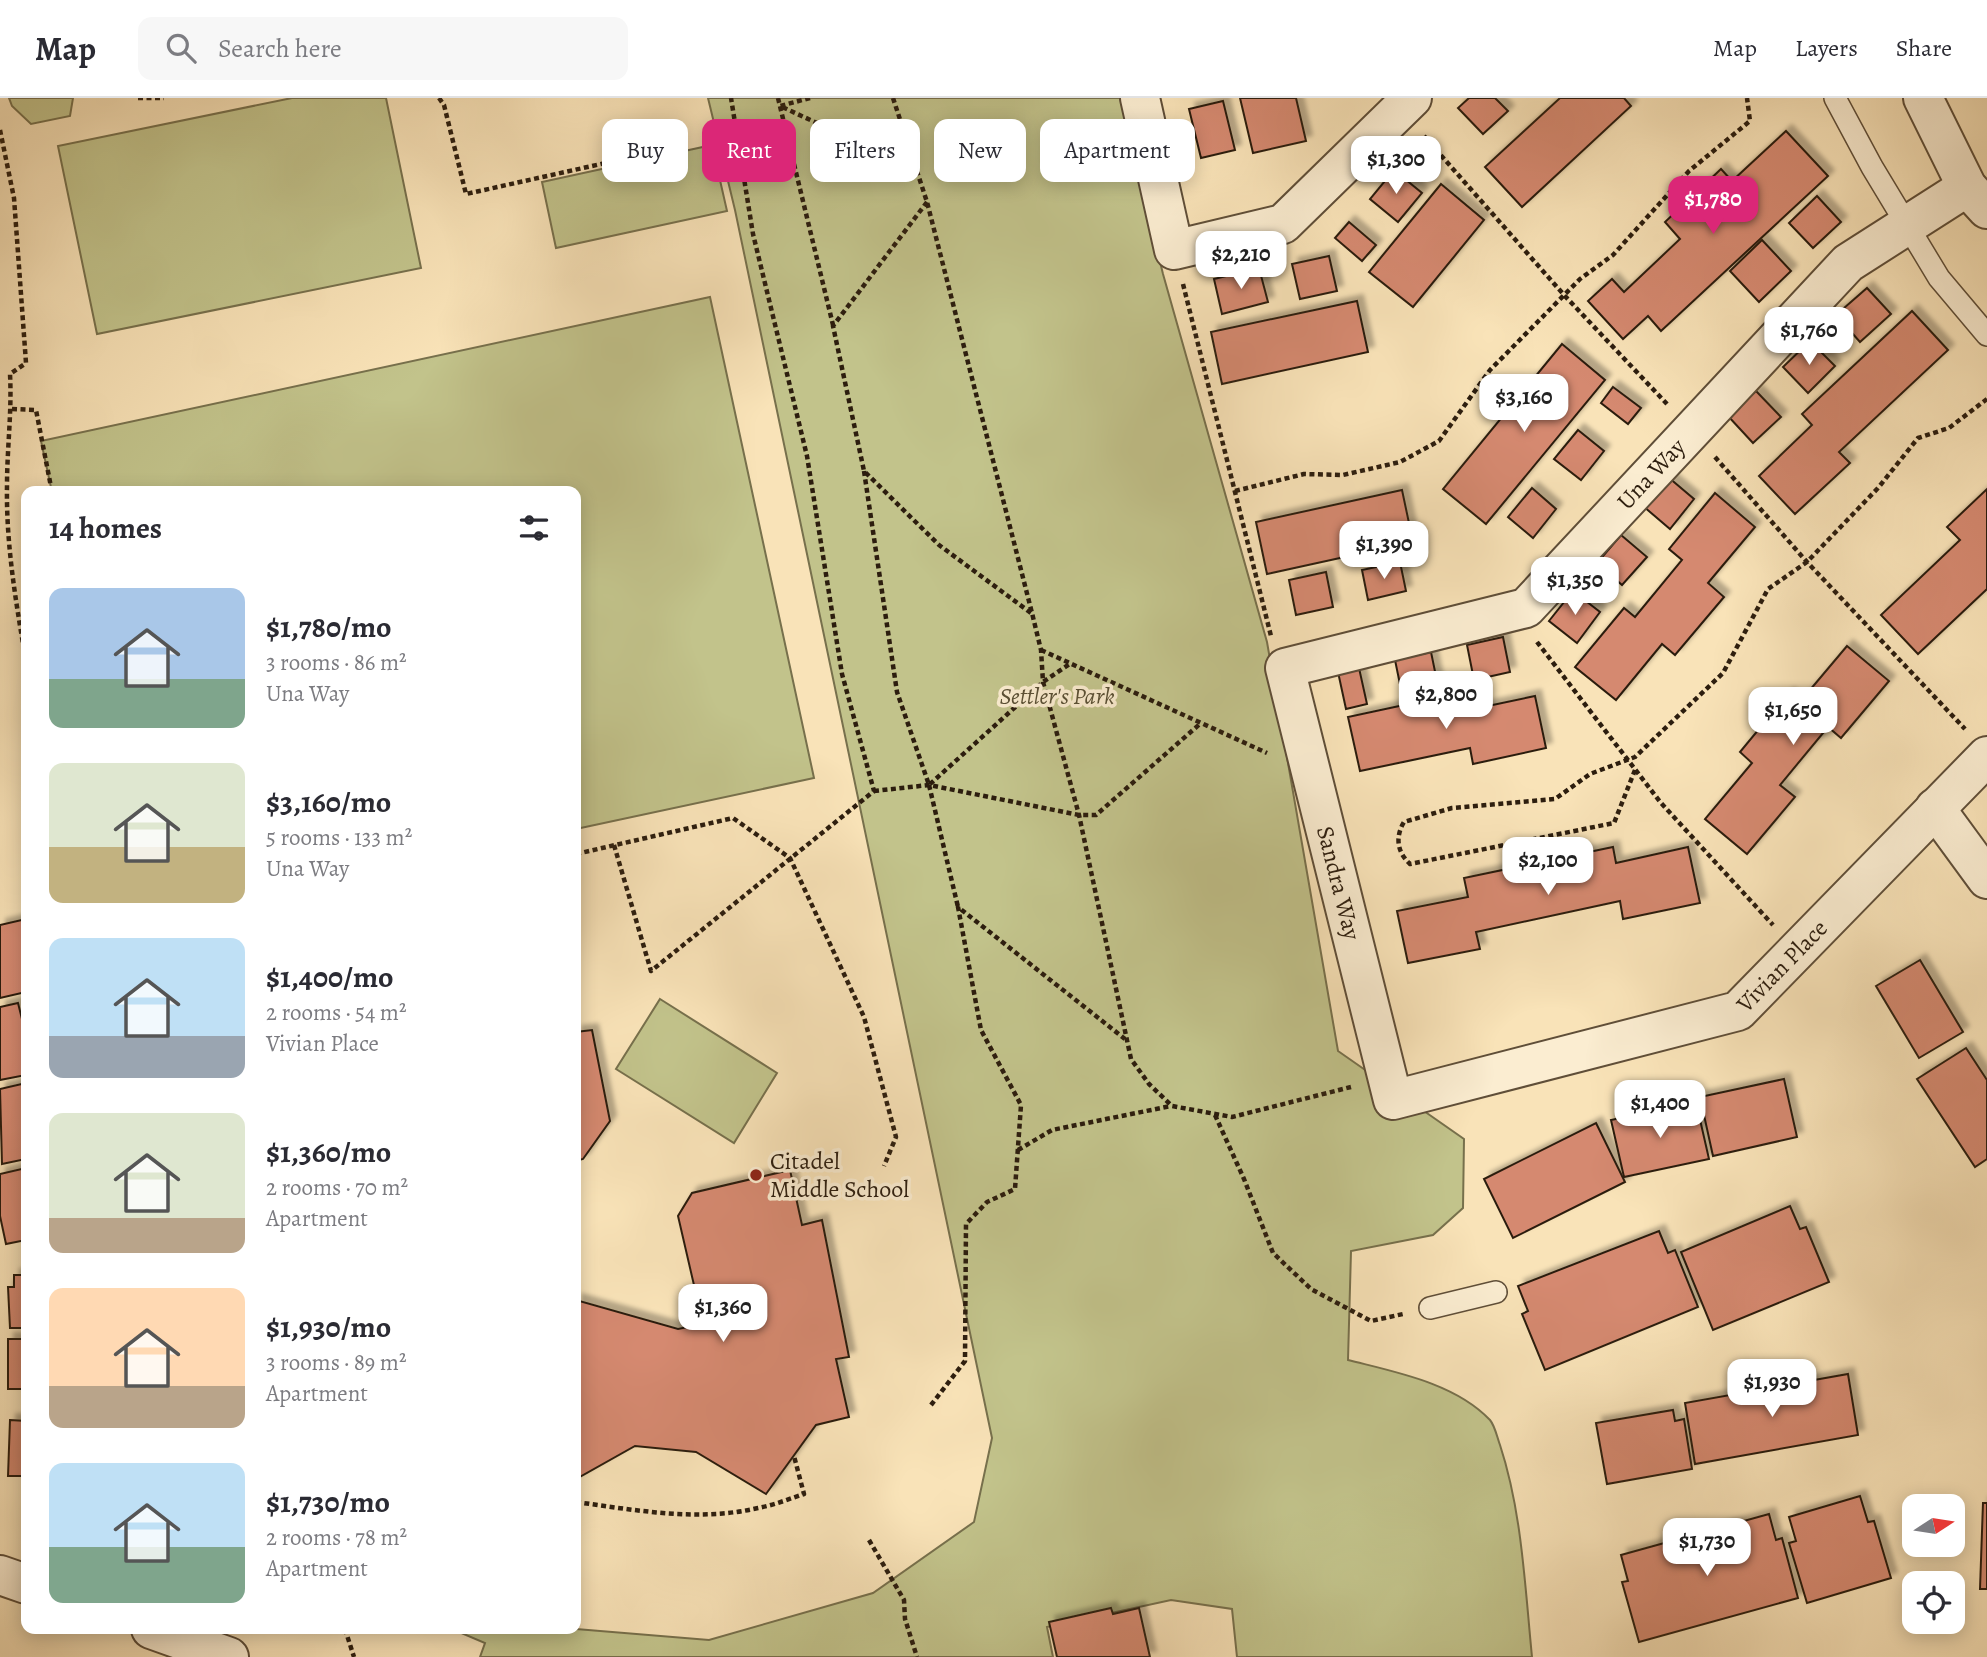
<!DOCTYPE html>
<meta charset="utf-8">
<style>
:root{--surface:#fff;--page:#f7f7f7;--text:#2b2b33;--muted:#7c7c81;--line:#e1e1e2;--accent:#db2777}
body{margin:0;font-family:Alegreya,serif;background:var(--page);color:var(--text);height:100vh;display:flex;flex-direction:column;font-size:26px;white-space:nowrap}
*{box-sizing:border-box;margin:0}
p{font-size:23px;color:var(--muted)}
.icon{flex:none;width:38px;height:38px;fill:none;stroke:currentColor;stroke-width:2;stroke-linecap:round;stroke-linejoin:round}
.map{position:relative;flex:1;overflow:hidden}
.drawer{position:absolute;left:21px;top:388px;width:560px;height:1148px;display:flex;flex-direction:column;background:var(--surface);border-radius:14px;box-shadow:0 4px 18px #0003}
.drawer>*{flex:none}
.guide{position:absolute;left:602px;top:21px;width:665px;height:63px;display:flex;gap:14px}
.needle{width:46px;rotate:78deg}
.fabs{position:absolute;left:1902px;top:1396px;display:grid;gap:14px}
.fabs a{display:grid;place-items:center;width:63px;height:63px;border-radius:14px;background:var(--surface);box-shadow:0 4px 18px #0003;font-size:35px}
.price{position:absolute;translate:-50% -60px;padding:0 16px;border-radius:14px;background:#fff;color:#222;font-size:23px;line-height:46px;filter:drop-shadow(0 2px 4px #0008)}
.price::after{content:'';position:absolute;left:50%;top:42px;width:21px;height:16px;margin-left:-10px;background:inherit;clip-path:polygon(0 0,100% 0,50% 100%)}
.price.active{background:var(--accent);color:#fff}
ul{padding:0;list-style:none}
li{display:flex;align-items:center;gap:21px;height:175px;padding:0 28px}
li span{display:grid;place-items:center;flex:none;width:196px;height:140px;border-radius:14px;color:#555}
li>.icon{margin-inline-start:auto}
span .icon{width:84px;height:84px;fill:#fffc;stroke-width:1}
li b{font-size:30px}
h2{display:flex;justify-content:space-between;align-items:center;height:84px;padding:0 28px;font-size:30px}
.chip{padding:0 24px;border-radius:14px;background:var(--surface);box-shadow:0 4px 18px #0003;font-size:24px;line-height:63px}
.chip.active{background:var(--accent);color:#fff}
header{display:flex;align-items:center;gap:42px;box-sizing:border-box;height:98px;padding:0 35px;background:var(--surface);border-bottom:2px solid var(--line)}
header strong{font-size:33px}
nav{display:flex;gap:38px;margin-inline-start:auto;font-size:24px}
.search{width:490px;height:63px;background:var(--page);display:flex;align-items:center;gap:18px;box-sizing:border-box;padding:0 24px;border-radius:14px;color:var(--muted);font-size:26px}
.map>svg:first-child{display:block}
.green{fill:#c2c38b;stroke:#77704c;stroke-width:2}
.building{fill:#d58970;stroke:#2c1d0e;stroke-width:2;filter:url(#shadow)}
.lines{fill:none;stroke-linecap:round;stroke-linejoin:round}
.service-casing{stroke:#5f4e38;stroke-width:24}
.minor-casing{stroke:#5f4e38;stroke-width:42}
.tertiary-casing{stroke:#5f4e38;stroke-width:42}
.path{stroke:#2c1d0e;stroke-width:4.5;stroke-dasharray:5 3.5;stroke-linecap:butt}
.service{stroke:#fbedd1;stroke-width:21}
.minor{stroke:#fbedd1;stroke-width:38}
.tertiary{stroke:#fbedd1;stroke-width:38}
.poi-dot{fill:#8f2418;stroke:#fbedd1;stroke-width:2.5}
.labels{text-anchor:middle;stroke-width:7;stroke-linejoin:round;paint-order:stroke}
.street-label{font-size:24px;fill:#2c1d0e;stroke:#fbedd1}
.park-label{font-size:24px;font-style:italic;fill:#594f34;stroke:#fbedd1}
.poi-label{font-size:24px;fill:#2c1d0e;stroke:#fbedd1;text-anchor:start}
</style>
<header>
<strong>Map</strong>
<div class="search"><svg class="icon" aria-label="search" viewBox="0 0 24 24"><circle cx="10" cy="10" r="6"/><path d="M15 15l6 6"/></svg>Search here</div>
<nav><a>Map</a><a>Layers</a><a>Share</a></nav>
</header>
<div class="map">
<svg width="1987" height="1559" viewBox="0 0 1987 1559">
<defs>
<filter id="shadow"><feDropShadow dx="6" dy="-6" stdDeviation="2" flood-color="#0004"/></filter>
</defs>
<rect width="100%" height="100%" fill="#f9e3b8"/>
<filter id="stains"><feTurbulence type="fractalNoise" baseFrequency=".00286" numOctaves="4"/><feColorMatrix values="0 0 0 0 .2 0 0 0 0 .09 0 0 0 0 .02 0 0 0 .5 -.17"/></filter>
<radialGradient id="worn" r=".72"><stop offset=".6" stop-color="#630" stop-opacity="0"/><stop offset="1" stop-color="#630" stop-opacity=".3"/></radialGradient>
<g class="green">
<polygon points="9,0 73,0 70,18 31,26 12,8"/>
<polygon points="292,0 386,0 421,170 97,236 58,48"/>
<path d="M708,0h412l43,176 104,368 71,409 126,88 -1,69 -30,27 -82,16 -3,109c47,12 107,23 142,60 5,6 7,17 10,25 22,67 25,142 32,212h-295l-5,-48 -61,-9 -124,27 6,30h-573l5,-14 -33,-14h124l133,11 164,-47 101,-71 18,-84 -257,-1228z"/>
<polygon points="712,47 727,113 556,150 542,84"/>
<polygon points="710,199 814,680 576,731 576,394 52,394 41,343"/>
<polygon points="660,901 777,975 734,1045 616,971"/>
</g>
<g class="building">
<polygon points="1240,0 1296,0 1306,43 1253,55"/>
<polygon points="1469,0 1495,0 1508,13 1483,36 1458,10"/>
<polygon points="1560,0 1624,0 1631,8 1522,109 1485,69"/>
<polygon points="1223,3 1235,52 1201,60 1189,11"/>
<polygon points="1786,33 1828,78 1661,233 1648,218 1623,241 1588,203 1612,181 1624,194 1680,141 1665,124 1721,71 1732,83"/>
<polygon points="1394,72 1422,95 1398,124 1370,101"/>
<polygon points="1441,86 1484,122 1413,209 1369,174"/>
<polygon points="1817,98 1841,124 1813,150 1789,125"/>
<polygon points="1349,124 1376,147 1362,163 1335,140"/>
<polygon points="1762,142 1791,173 1759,204 1730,173"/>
<polygon points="1329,158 1337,193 1300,201 1292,166"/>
<polygon points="1259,170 1268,204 1222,216 1214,181"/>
<polygon points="1867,190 1891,216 1860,244 1836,217"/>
<polygon points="1357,203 1368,254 1222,286 1211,234"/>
<polygon points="1912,213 1948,252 1839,354 1850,365 1795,416 1759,378 1812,327 1802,316"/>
<polygon points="1810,243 1835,268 1808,295 1783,269"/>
<polygon points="1562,246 1605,282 1486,426 1443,391"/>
<polygon points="1613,289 1641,310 1628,326 1601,305"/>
<polygon points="1756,293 1781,319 1753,345 1728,318"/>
<polygon points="1578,332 1604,353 1581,382 1554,361"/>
<polygon points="1668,379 1694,401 1670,431 1643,408"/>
<polygon points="1532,390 1556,411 1533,440 1508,419"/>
<polygon points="1987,391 1987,491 1918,556 1881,517 1960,442 1947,429"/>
<polygon points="1402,392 1413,444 1267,476 1256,424"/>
<polygon points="1715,395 1755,429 1708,485 1724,499 1675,557 1662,546 1616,602 1575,569 1624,510 1635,519 1682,462 1669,451"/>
<polygon points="1621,437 1647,459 1622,487 1597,465"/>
<polygon points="1400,464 1406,493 1368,502 1362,472"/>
<polygon points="1326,474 1333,509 1296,517 1289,482"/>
<polygon points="1573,493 1600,514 1577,545 1549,523"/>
<polygon points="1503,539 1510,574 1474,582 1467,547"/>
<polygon points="1847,548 1889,583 1841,640 1828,629 1780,687 1795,699 1747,756 1705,721 1752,665 1740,654 1788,596 1799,605"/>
<polygon points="1431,554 1438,588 1402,596 1395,562"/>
<polygon points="1359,570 1367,606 1346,611 1338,574"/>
<polygon points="1460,595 1464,613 1535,598 1546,650 1473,666 1470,650 1360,673 1348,619"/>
<polygon points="1613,749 1616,765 1688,749 1700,805 1623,821 1620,803 1476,834 1480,851 1408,865 1397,813 1468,799 1464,780"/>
<polygon points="26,821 26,894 0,900 0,827"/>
<polygon points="1920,862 1963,934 1919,960 1876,888"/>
<polygon points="18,905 23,925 26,925 26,977 0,982 0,909"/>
<polygon points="592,932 610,1023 583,1061 576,1063 576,934"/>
<polygon points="1966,950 1987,982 1987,1061 1975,1069 1917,981"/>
<polygon points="1784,981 1797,1039 1713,1058 1700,999"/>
<polygon points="26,985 26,1061 2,1066 0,991"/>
<polygon points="1696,1004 1709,1061 1624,1079 1611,1022"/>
<polygon points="1596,1025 1625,1084 1513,1140 1484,1081"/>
<polygon points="26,1070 26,1142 6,1146 0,1118 0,1076"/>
<polygon points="790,1072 802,1127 822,1122 849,1259 836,1261 849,1319 816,1327 766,1396 696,1354 635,1348 576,1381 576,1202 678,1231 703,1226 678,1118 692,1095"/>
<polygon points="1790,1108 1800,1131 1806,1129 1829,1184 1713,1232 1681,1154"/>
<polygon points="1659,1133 1668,1155 1675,1152 1698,1209 1545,1272 1522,1216 1528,1213 1518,1188"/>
<polygon points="22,1157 26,1157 26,1230 10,1230 8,1189 14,1189 14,1177 22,1177"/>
<rect x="8" y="1241" width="18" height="50"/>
<polygon points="1848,1276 1858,1337 1695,1366 1685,1305"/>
<polygon points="1673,1312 1675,1323 1684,1321 1692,1371 1607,1386 1596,1325"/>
<polygon points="10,1322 26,1323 26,1378 8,1378"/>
<polygon points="1860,1398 1868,1424 1874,1423 1891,1480 1807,1505 1789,1445 1796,1443 1789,1419"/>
<polygon points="1983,1405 1987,1405 1987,1491 1980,1491"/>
<polygon points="1769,1416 1776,1442 1782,1440 1798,1500 1639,1544 1622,1484 1628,1483 1621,1457"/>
<polygon points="1111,1510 1113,1516 1139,1510 1150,1559 1057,1559 1049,1524"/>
</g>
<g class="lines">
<g class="service-casing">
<g id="service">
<polyline points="1835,0 1872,69 1939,180 1987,237"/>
<polyline points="1430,1210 1496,1194"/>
</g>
</g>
<g class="minor-casing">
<g id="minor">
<polyline points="1140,0 1174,152 1283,126 1412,0"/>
<path id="s1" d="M1967,89l-119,76 -322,345 -241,60 108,432 345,-89 249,-255"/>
<polyline points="1935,710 1987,781"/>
</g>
</g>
<g class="tertiary-casing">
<g id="tertiary">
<polyline points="1923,0 1967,89 1987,111"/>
<polyline points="0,1477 26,1486"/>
<polyline points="151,1531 229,1559"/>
</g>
</g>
<g class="path">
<polyline points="138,0 164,0"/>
<polyline points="439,0 444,7 466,96 610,64"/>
<polyline points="778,0 833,227"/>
<polyline points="810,0 780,8 917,71"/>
<polyline points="893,0 927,104 1032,515 1041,552 1043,584 1079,717 1131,961 1149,986 1172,1008 1232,1019 1351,989"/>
<path d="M0,32l14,68 12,165 -16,11c2,38 -3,74 -3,112 -1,59 9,117 19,175"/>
<polyline points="1424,38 1564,197 1667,306"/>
<polyline points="927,104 833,228 864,373 939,447 1031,515"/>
<polyline points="1183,186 1271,538"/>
<polyline points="12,311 36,312 52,394"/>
<polyline points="1715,359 1807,464 1965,631"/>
<polyline points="864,373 897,594 929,687 1043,584 1071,565"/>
<polyline points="1235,393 1304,376 1343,377 1400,364 1439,343 1490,272 1580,181 1613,157 1689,73 1750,23 1747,0"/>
<polyline points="1537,544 1661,705 1773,827"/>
<polyline points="1041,552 1267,655"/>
<path d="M1635,672l-21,53 -204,41c-13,-12 -15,-27 -6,-42l48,-14 103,-9 35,-25 45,-17 88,-84 45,-84 39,-27 71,-74 40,-50 31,-10 38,-29"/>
<polyline points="929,687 958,809"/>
<polyline points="874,693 929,687 1079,717 1096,717 1201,625"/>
<polyline points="614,747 651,873 874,693 842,576 807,358 753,136 731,0"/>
<polyline points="576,756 733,720 790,760 864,919 896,1039 884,1068"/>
<polyline points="1215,1017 1244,1081 1273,1155 1311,1191 1371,1223 1403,1216"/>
<polyline points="1018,1052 1052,1032 1171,1008"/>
<polyline points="931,1307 965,1263 966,1126 987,1104 1015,1091 1021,1007 981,932 958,809 1125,941"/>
<path d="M576,1404c59,8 122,20 182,6 16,-3 31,-9 46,-14l-10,-38"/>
<polyline points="869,1442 904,1502 905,1521 917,1559"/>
<polyline points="345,1531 354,1559"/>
</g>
<use href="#service" class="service"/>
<use href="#minor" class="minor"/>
<use href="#tertiary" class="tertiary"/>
</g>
<circle class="poi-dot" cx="756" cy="1077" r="7"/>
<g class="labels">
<g class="street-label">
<text transform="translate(1651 376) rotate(-47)" y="8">Una Way</text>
<text dy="8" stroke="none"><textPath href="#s1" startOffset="1083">Sandra Way</textPath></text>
<text dy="8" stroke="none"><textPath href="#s1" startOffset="1726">Vivian Place</textPath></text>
</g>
<g class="park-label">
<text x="1057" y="606">Settler's Park</text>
</g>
<g class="poi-label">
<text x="770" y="1071">Citadel<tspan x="770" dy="28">Middle School</tspan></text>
</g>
</g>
<rect width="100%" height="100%" filter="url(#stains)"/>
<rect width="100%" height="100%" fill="url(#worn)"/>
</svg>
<div class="fabs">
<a><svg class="needle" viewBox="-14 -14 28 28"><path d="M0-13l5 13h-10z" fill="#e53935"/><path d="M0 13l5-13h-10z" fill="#7c7c81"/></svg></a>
<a><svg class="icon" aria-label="locate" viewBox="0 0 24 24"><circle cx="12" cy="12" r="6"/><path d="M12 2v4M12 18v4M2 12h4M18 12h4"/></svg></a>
</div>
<b class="price" style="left:1396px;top:98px">$1,300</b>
<b class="price active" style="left:1713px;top:138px">$1,780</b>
<b class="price" style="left:1241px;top:193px">$2,210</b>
<b class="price" style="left:1809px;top:269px">$1,760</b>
<b class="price" style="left:1524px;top:336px">$3,160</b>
<b class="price" style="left:1384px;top:483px">$1,390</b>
<b class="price" style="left:1575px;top:519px">$1,350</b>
<b class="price" style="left:1446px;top:633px">$2,800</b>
<b class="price" style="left:1793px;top:649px">$1,650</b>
<b class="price" style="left:1548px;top:799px">$2,100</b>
<b class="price" style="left:1660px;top:1042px">$1,400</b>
<b class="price" style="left:723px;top:1246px">$1,360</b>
<b class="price" style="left:1772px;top:1321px">$1,930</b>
<b class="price" style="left:1707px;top:1480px">$1,730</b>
<div class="guide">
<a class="chip">Buy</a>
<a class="chip active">Rent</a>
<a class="chip">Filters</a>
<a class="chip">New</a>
<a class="chip">Apartment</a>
</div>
<section class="drawer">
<h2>14 homes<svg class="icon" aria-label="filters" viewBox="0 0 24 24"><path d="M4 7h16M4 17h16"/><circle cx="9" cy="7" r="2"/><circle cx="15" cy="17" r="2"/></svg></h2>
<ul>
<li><span style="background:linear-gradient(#a9c7e8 65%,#7fa58c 0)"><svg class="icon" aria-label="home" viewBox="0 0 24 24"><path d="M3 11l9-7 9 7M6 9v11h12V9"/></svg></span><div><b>$1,780/mo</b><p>3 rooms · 86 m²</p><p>Una Way</p></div></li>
<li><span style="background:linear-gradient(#dfe7d0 60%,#c2b280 0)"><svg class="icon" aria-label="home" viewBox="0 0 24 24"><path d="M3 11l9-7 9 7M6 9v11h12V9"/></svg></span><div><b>$3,160/mo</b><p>5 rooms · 133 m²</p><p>Una Way</p></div></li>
<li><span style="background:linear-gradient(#bfe0f5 70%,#9aa5b1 0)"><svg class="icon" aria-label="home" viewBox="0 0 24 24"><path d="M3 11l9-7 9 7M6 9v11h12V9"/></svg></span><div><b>$1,400/mo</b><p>2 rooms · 54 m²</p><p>Vivian Place</p></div></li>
<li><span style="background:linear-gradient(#dfe7d0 75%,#b9a48a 0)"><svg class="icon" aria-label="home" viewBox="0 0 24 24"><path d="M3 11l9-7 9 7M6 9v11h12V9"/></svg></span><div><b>$1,360/mo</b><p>2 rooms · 70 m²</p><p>Apartment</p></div></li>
<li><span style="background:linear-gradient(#ffd9b3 70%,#b9a48a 0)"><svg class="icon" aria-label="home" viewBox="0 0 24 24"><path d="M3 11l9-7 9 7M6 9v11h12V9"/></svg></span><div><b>$1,930/mo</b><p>3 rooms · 89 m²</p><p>Apartment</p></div></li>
<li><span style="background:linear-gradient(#bfe0f5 60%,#7fa58c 0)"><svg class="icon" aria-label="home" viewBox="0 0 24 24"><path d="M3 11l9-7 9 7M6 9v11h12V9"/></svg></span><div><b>$1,730/mo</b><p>2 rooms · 78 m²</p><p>Apartment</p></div></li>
</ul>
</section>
</div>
